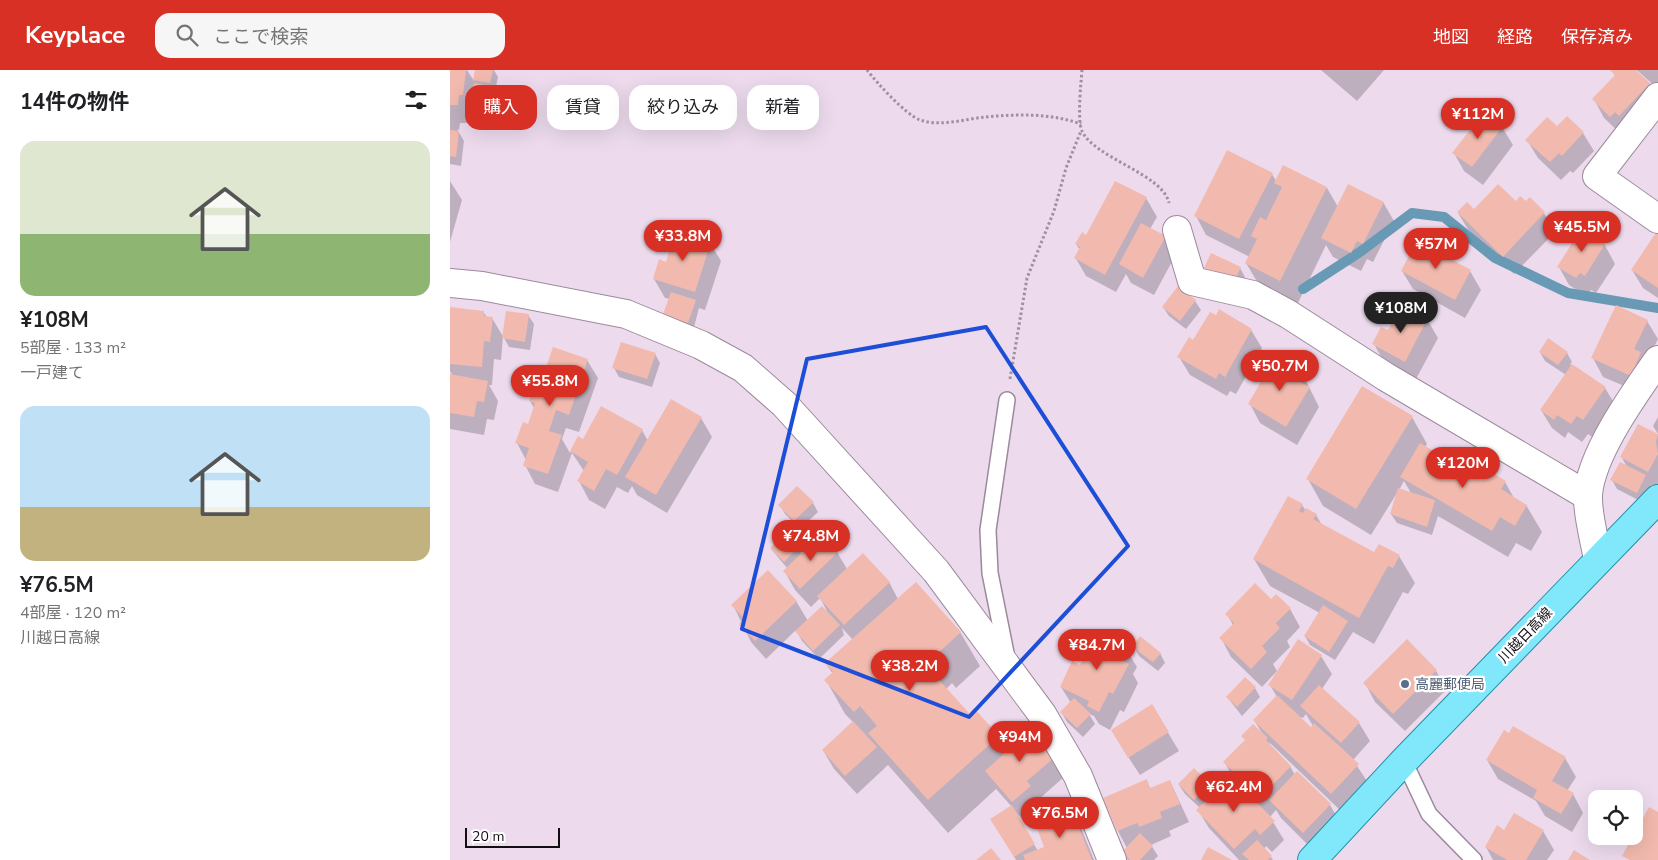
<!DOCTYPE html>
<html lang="ja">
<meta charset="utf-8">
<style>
:root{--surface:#fff;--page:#f6f6f6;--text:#202124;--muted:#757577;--accent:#d93025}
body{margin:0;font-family:"Nunito Sans","Noto Sans JP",sans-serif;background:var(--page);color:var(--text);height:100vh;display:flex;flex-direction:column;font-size:19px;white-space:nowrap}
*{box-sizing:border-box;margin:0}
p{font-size:16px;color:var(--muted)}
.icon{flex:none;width:28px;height:28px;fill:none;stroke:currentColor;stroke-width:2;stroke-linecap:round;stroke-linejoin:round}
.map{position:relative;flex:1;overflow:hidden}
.details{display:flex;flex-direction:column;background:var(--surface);width:450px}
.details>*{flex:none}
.top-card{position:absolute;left:15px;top:15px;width:475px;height:45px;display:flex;gap:10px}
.controls{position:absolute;left:1138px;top:720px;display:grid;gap:10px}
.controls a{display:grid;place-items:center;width:55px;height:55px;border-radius:10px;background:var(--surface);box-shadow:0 5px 20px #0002;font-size:25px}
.scale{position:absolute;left:15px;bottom:12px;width:95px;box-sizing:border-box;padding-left:5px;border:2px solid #140e14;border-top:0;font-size:14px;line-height:18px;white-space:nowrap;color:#140e14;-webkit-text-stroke:4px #fff;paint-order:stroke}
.price{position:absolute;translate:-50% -42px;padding:0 11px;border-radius:18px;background:var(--accent);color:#fff;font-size:16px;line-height:32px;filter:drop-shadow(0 1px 2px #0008)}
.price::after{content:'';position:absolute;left:50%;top:30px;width:15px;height:11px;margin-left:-8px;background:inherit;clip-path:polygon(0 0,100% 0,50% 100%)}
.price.active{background:#222;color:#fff}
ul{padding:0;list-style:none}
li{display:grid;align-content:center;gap:10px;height:265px;padding:0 20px}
li span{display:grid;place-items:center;height:155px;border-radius:15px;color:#555}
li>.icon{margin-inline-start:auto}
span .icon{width:90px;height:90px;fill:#fffc;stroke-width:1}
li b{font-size:21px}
h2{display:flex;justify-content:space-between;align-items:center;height:60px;padding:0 20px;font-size:21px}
.pill{padding:0 18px;border-radius:15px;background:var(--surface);box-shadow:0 5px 20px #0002;font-size:18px;line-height:45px}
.pill.active{background:var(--accent);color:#fff}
header{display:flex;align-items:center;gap:30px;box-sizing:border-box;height:70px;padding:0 25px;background:var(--accent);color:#fff}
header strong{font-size:24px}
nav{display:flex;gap:28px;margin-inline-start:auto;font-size:18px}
.search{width:350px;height:45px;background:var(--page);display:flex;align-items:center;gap:12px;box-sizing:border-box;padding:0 18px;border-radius:15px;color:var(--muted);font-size:19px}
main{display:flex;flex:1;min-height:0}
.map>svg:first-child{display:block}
.shadow{fill:#0003;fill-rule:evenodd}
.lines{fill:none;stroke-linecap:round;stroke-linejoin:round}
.stream{stroke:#689ab5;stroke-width:10}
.building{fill:#f2baae}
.lane-casing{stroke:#9b8a9b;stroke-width:18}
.street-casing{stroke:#9b8a9b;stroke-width:30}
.primary-casing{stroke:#2491a8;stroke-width:30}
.path{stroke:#9e919e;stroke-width:3;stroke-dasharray:2.5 2.5;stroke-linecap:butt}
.lane{stroke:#fff;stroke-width:15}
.street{stroke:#fff;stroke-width:28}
.primary{stroke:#80e8fa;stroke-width:28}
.marked{fill:none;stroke:#1d4ed8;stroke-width:4;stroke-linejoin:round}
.service-dot{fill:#5c6f8a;stroke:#fff;stroke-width:2}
.labels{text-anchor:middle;stroke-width:4.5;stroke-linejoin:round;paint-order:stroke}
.street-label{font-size:14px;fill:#140e14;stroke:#fff}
.service-label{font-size:14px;fill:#4e5e75;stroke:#fff;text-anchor:start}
</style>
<header>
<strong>Keyplace</strong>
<div class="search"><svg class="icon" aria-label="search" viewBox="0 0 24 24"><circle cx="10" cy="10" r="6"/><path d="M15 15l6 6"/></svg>ここで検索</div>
<nav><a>地図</a><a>経路</a><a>保存済み</a></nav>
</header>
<main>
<section class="details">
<h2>14件の物件<svg class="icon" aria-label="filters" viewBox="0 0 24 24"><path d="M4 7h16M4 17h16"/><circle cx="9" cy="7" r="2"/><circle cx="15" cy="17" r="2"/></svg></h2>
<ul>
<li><span style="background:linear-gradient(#dfe7d0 60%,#8fb573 0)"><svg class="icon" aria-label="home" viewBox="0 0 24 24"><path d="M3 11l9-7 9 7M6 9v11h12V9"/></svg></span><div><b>¥108M</b><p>5部屋 · 133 m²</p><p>一戸建て</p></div></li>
<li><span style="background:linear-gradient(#bfe0f5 65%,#c2b280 0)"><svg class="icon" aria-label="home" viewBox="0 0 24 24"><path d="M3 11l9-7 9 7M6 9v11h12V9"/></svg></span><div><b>¥76.5M</b><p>4部屋 · 120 m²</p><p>川越日高線</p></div></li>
</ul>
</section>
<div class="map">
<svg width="1208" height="790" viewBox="0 0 1208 790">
<rect width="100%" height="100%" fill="#eddbed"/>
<g class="shadow">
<polygon points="0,0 17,0 24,11 26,0 44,0 48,7 45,21 41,21 44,27 40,53 25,50 20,41 18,53 10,53 9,60 7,59 14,71 11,96 0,94"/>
<polygon points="871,0 934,0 907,31"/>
<polygon points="1162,0 1184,0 1199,14 1208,30 1171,64 1154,48 1144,29 1165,6"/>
<polygon points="1186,0 1208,0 1208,19 1188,1"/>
<polygon points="1052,57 1063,75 1033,115 1014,101 1004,83"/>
<polygon points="1107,58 1133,63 1144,81 1123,103 1120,101 1111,110 1088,88 1077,70"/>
<polygon points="822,104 826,111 877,118 888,137 933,132 944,151 923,192 917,189 911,201 883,187 876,175 846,237 812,220 796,193 800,187 756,165 746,146"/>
<polygon points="0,111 12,130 0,172"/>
<polygon points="696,128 707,147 700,159 715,167 725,186 704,225 681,213 676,204 666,222 636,206 625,187 630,180 626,174"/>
<polygon points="1080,129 1094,143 1105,162 1064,204 1019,161 1008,143 1066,133 1076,133"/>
<polygon points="1207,163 1208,164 1208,228 1193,218 1182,200"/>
<polygon points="1150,166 1165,194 1146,223 1141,220 1137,226 1119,215 1109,197"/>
<polygon points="260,173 271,191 255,240 249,238 243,261 220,253 215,244 220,229 215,228 204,209 217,193"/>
<polygon points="755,198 790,198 795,207 789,221 761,207"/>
<polygon points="952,201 1020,201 1031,220 1015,248 963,219"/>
<polygon points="729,218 745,231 751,240 736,259 719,246 713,237"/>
<polygon points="33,242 37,247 42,248 54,268 78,245 84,254 80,280 59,277 53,266 51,290 44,289 42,315 39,315 48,331 44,350 37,349 34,365 0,359 0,306 3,306 0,301 0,245"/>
<polygon points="977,249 988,268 966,309 934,292 924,274 938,262"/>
<polygon points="1197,251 1208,269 1196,293 1191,323 1153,307 1143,288"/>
<polygon points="801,260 812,278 786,324 780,321 777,326 740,305 729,287 743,272"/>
<polygon points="1090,282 1117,283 1122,292 1120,294 1155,318 1166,336 1144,368 1138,364 1132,372 1118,362 1115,368 1102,358 1091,340 1116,305 1095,291"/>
<polygon points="205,284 210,293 202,317 169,307 164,298"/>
<polygon points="137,290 148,308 129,362 116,358 112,369 120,383 129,368 134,371 192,360 198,371 251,348 262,367 217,443 187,425 182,416 178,423 167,417 155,439 139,430 129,411 134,401 122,383 108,422 85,414 75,395 76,390 67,373 78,356 84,338 80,331 94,308"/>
<polygon points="852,303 869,337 847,375 810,353 800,334"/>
<path d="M962,347l15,27 -2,3 56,33 24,2 9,16 12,7 16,27 -11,19 -15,-8 -8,14 -70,-41 -6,19 -35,-12 -6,-9 6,-21 -26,42 -48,-29 -15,-27zM954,411l7,12 -12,-3z"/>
<polygon points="1208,347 1208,364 1203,356"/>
<polygon points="1188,355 1208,366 1208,419 1201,415 1192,432 1167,419 1162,410 1177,397 1171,386"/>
<polygon points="363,433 368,442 350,459 335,444 330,435"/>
<polygon points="852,435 856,441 866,445 872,455 924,484 949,486 965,513 958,524 953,522 924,574 903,562 885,590 860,575 855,566 870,543 820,516 804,489"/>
<polygon points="336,465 352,484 387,482 397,499 439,512 448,529 510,562 530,596 506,618 502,613 496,619 519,645 524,640 548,667 557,683 565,676 559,666 604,687 615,706 588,730 591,735 574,750 563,740 588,781 596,778 621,740 631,758 644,790 566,790 553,767 562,737 546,719 498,763 438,695 407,724 384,699 373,680 403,652 395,644 376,610 383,604 376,594 403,570 392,558 394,565 369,589 352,571 346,560 316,589 301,572 283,535 346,531 358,551 377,541 370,528 361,537 345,520 335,502 338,499 321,479"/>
<polygon points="821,530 840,539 850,557 837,571 840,577 823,594 827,601 812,617 781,587 771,568 783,555 777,544"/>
<polygon points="653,566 669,568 687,597 683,604 688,613 674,642 670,640 660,660 649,654 644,646 639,644 645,654 633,667 617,652 612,643 621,633 611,617 631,596"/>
<polygon points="684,577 710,583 715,593 708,601 689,586"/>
<path d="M871,586l11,18 -10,15 37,34 11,18 -17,19 16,24 -27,28 -72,-69 -1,2 21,21 5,9 2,-2 33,32 11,19 -27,27 -33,-33 -5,-8 -6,7 14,23 -12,12 -6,-6 -2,3 9,11h-34l-30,-32 -11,-18 2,-2 -15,-14 -6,-9 15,-15 15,15 5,9 21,-13 -10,-18 21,-22 -3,-5 19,-3 -8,-13 23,-23 -7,-12zM856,644l7,12 -2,3 -14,-13 6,2z"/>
<polygon points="986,601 997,619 955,661 925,632 915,613"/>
<polygon points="805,618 810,627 792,646 777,627"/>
<polygon points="702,636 729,681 690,705 673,679"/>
<polygon points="1115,688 1126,707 1117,721 1123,724 1133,743 1122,762 1095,746 1086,731 1048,709 1037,690"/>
<polygon points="696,711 701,719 720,711 739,752 719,761 721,766 701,775 708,786 704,790 678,790 673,782 677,778 668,761"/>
<polygon points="1093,761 1104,780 1097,790 1043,790 1036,777"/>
</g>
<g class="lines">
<polyline class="stream" points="853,219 910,182 962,143 994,147 1045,188 1118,223 1208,238"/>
</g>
<g class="building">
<polygon points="0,0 16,0 13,25 9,25 8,35 0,35"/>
<polygon points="25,0 43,0 40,13 23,10"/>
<polygon points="1160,0 1186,0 1200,13 1169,46 1165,42 1160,47 1142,29 1165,5"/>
<polygon points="24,13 40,16 35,44 18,41"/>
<polygon points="1034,42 1053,56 1022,97 1002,83"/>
<polygon points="1117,46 1134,62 1112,86 1109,83 1100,92 1075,70 1097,47 1107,56"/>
<polygon points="0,60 9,61 6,87 0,86"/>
<polygon points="777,80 823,103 789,169 744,146"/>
<polygon points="833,95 877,117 830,211 795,193 807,169 801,166 810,147 816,150 832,117 824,113"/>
<polygon points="665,111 697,127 655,205 624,188 630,177 625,174 632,162 636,165"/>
<polygon points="898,114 934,132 913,174 907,171 901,183 871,168"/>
<polygon points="1048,114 1066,131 1070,126 1076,131 1080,127 1095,142 1053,187 1007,142 1017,132 1024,139"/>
<polygon points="691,153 716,166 693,208 669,194"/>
<polygon points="1134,154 1151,165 1148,170 1155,174 1135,206 1130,203 1126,208 1107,197"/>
<polygon points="225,161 261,172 245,222 203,209 209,189 216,192"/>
<polygon points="1207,161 1208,162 1208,218 1181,200"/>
<polygon points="967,171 1021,200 1005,230 951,201"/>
<polygon points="761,183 791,197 784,212 754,198"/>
<polygon points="728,216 746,230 730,251 712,237"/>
<polygon points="221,222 246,230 238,253 213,244"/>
<polygon points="951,235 978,248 955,292 922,274 931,257 938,260"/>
<polygon points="1166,235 1198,250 1184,279 1191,282 1181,306 1141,288"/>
<polygon points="0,237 34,241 34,246 43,247 40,272 34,271 32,297 0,294"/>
<polygon points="769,239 802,259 775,307 769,303 766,309 727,287 739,267 743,270 760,242 766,245"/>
<polygon points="56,241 79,244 75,272 52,268"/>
<polygon points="1098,268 1118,282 1108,295 1089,282"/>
<polygon points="171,272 206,283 197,309 162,298"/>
<polygon points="103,277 138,289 119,345 106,340 99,361 112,365 98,404 73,396 79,378 65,373 73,352 78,354 85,333 79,331 88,304 93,306"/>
<polygon points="826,286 853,302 848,311 860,317 836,357 798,334"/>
<polygon points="1122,294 1156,317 1133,350 1127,346 1121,354 1107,345 1104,350 1090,340"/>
<polygon points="0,304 38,311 34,332 27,331 24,347 0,343"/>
<polygon points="912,316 963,346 906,439 856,409"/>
<polygon points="221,329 252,347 206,425 175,407"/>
<polygon points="151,336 193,359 167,405 156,399 144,421 127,411 138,392 120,381 128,366 133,369"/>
<polygon points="1188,354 1208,364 1206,372 1208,384 1198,402 1170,387"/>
<polygon points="970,373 1030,408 1036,399 1056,411 1051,419 1077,435 1065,456 1050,447 1042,461 950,407"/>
<polygon points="1170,392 1196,405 1187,423 1160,410"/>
<polygon points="347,416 364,432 344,451 328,435"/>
<polygon points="948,418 985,430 977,457 940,444"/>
<polygon points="838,426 853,434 849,441 853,443 856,438 867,444 863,449 924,482 929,474 950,485 943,498 938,496 909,548 803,489"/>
<polygon points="336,463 349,477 334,492 320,478"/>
<polygon points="371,464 388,482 350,519 333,501"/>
<polygon points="413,483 440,512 394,555 367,526"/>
<polygon points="318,500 347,531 305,571 289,554 294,548 281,535"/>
<polygon points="466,512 511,562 486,585 482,581 471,590 519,643 524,638 549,666 478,730 418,663 427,656 410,636 404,642 374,610 383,602 375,593"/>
<polygon points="805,513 821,529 826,524 841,538 826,553 830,558 812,576 817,582 801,599 769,568 784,553 775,544"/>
<polygon points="873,535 898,551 879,582 854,566"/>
<polygon points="372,536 390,555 363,581 345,561"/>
<polygon points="654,559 670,567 667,573 677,578 671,590 679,594 663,624 659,622 649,642 637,636 639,631 610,617 622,591 630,595 647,561 652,564"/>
<polygon points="690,566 711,583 703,592 682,577"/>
<polygon points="848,569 872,585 842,630 818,615"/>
<polygon points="957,569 987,600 943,644 913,613"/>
<polygon points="795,607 806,617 787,637 776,627"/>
<polygon points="869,615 910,652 891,673 850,636"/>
<polygon points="827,625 861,657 864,653 909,694 881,724 803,650"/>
<polygon points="624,628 641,644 627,658 610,642"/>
<polygon points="702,634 719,662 678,688 661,660"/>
<polygon points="403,651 427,677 395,706 372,680"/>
<polygon points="574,652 605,687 577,711 581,716 562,732 535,701 565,674 558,666"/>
<polygon points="803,654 818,668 816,670 841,696 810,728 773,692 795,670 791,666"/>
<polygon points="1063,656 1116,687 1102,711 1124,723 1111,744 1083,728 1087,720 1036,690 1054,660 1059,663"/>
<polygon points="744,698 760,714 744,730 728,714"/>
<polygon points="847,701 881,734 853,763 819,730"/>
<polygon points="781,706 825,751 810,765 805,759 784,779 746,740"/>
<polygon points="697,709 700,718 720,710 730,734 710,742 712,748 689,757 687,753 667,761 653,728"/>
<polygon points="562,735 585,774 564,787 540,749"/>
<polygon points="1199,737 1208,742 1208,790 1180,790 1172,786"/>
<polygon points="621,738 642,790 575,790 573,785 594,777 585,753"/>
<polygon points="1064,743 1094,760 1076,790 1057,790 1035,777 1047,755 1054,760"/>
<polygon points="690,763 703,776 690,790 680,790 672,782"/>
<polygon points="807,770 822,786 818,790 799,790 792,784"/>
<polygon points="758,777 782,790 751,790"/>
<polygon points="541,778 551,790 526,790"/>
<polygon points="1124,780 1140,790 1118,790"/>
</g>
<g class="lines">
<g class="lane-casing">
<g id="lane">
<polyline points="557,330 538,460 540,503 557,588"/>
<polyline points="954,691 979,744 1024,790"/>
</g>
</g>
<g class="street-casing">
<g id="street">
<polyline points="1208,27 1147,106 1208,149"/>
<polyline points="727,160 742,211 803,225 838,244 936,307 1138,426"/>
<polyline points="0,213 32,216 176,244 251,275 293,298 334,334 486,501 592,644 628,706 662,790"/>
<path d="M1148,490c-3,-19 -11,-46 -10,-65 3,-41 46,-101 70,-135"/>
</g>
</g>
<g class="primary-casing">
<polyline id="primary" points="862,790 954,691 1208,429"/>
</g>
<g class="path">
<path d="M417,0c10,13 39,45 53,50 21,7 45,-1 65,-3 33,-3 65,-4 96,7"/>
<path d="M632,0c-1,13 -5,51 0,61 12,27 81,43 87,72"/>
<polyline points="560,309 577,208 604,141 616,98 631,61"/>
</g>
<use href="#lane" class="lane"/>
<use href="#street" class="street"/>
<use href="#primary" class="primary"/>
</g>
<path class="marked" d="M536,257l142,219 -159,171 -227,-88 65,-270z"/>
<circle class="service-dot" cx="955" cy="614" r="5"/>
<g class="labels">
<g class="street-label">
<text transform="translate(1075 565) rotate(-46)" y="5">川越日高線</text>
</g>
<g class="service-label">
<text x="965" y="619">高麗郵便局</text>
</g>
</g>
</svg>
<div class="controls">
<a><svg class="icon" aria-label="locate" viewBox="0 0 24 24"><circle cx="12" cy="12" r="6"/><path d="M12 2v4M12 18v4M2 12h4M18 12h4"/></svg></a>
</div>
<div class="scale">20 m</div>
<b class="price" style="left:1028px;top:70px">¥112M</b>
<b class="price" style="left:1132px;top:183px">¥45.5M</b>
<b class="price" style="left:233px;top:192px">¥33.8M</b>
<b class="price" style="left:986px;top:200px">¥57M</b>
<b class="price active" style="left:951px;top:264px">¥108M</b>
<b class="price" style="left:830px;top:322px">¥50.7M</b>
<b class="price" style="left:100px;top:337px">¥55.8M</b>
<b class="price" style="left:1013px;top:419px">¥120M</b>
<b class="price" style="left:361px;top:492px">¥74.8M</b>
<b class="price" style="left:647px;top:601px">¥84.7M</b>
<b class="price" style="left:460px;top:622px">¥38.2M</b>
<b class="price" style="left:570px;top:693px">¥94M</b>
<b class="price" style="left:784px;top:743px">¥62.4M</b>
<b class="price" style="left:610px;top:769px">¥76.5M</b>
<div class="top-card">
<a class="pill active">購入</a>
<a class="pill">賃貸</a>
<a class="pill">絞り込み</a>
<a class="pill">新着</a>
</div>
</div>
</main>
